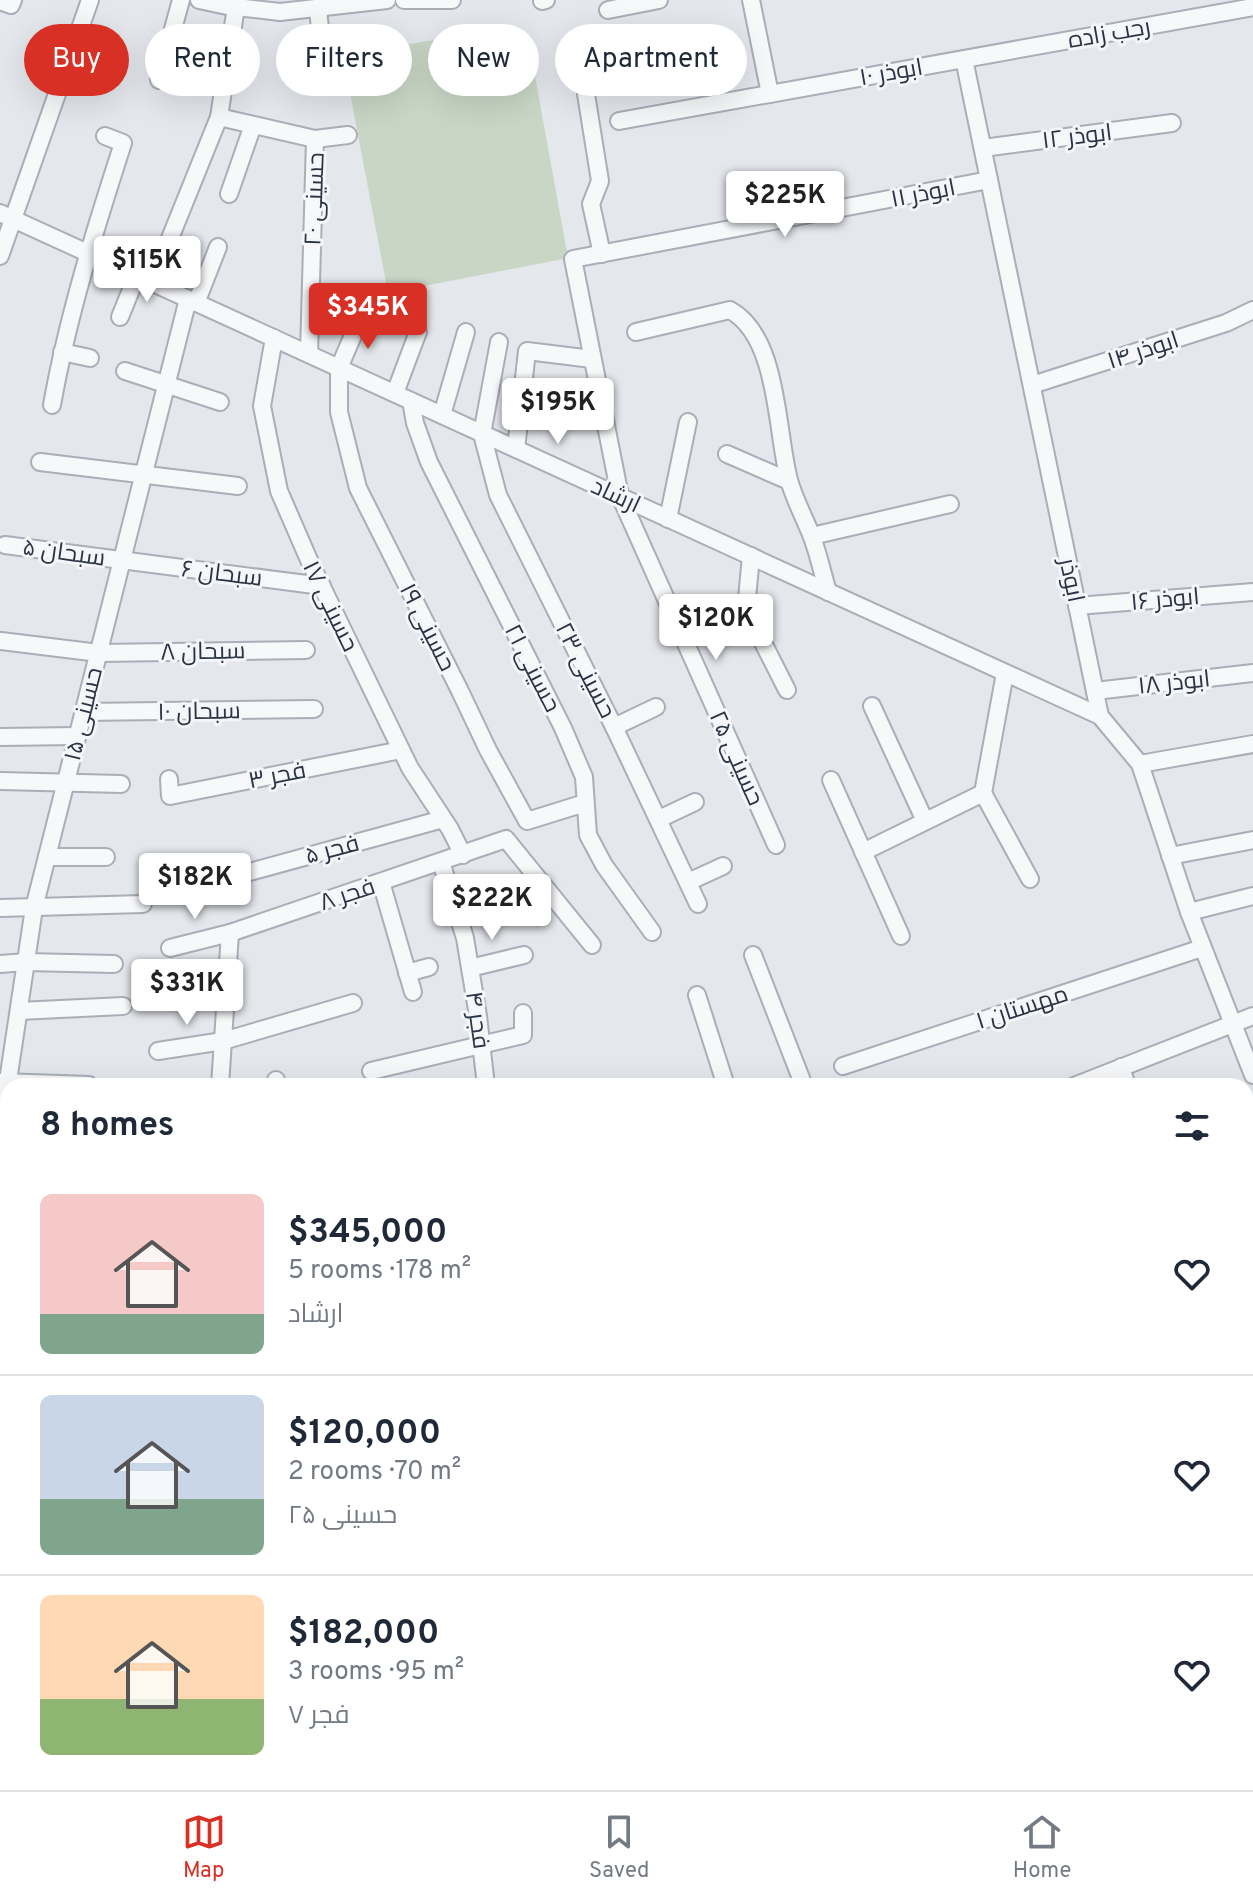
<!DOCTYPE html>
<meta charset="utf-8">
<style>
:root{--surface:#fff;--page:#f2f2f3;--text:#1f2937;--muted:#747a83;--line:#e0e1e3;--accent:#d93025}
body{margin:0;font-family:Overpass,Cairo,sans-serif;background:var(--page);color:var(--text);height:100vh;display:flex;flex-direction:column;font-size:30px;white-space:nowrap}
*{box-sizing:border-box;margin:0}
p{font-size:26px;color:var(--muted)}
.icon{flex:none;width:44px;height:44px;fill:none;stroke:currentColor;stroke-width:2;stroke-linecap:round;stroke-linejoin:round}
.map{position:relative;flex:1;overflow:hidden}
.side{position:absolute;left:0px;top:1078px;width:1254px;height:712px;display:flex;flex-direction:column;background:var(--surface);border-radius:24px 24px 0 0;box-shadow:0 8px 32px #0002}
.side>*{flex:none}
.guide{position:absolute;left:24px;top:24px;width:800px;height:72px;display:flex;gap:16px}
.price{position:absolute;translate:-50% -68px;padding:0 18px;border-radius:8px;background:#fff;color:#222;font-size:26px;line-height:52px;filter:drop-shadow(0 2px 4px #0008)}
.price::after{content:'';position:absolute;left:50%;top:48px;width:24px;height:18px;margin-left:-12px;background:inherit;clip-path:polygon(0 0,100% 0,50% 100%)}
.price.selected{background:var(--accent);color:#fff}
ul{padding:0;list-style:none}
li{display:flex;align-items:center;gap:24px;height:200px;padding:0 40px}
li+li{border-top:2px solid var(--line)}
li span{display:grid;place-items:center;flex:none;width:224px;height:160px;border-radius:12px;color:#555}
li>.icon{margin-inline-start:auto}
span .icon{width:96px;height:96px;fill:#fffc;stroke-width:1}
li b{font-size:34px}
h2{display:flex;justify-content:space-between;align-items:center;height:96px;padding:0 40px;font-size:34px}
.tag{padding:0 28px;border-radius:36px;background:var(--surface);box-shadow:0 8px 32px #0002;font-size:28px;line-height:72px}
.tag.selected{background:var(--accent);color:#fff}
.tab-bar{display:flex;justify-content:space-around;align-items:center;height:112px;border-top:2px solid var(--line);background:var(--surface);font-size:22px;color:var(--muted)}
.tab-bar a{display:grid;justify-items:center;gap:4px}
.tab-bar .selected{color:var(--accent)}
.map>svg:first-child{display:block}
.green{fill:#c9d6c5}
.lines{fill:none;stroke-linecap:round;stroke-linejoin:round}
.minor-casing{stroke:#a9aeb7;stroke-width:20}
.minor{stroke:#f7f8fa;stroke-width:16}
.labels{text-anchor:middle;stroke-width:6;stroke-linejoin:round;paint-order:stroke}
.street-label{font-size:24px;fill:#2b3445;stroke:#f4f6f9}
</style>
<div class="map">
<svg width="1253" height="1790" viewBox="0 0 1253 1790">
<rect width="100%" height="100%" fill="#e4e7ec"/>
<polygon class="green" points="472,33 529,43 568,258 388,293 343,56"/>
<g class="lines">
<g class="minor-casing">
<g id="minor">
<polyline points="199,0 227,6 280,12 387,0"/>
<polyline points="404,0 452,0"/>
<polyline points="751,0 770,94"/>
<polyline points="0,1 11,5 13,0"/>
<polyline points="542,1 546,0"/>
<polyline points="318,9 325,77"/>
<polyline points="608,10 659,0"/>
<polyline points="964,59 1100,716 1140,764 1189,912 1253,1075"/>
<polyline points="159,80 181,0"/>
<polyline points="586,94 600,181 591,204 602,254"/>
<polyline points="219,117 315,139 348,135"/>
<polyline points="619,121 1253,7"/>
<polyline points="983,148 1172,123"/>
<polyline points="229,194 253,125"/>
<polyline points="0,213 1100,716"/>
<polyline points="0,256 90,0"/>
<polyline points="152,283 219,117 236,7"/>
<polyline points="196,303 218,247"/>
<polyline points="120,317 137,275"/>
<polyline points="360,319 339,368 339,412 358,488 460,691 488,750 527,821 585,803"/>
<path d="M636,332l94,-22c49,27 46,121 59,170 5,18 14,35 21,52 8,19 12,40 18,60"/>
<polyline points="274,338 262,406 279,491 309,560 410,768 450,829 463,855"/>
<polyline points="499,342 482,434 498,495 614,727 698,904"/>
<polyline points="62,352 90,358"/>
<polyline points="309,354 315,139"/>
<polyline points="125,371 220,402"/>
<polyline points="1032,385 1226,323 1253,310"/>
<polyline points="395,393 418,332"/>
<polyline points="411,401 415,423 429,462 563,728 584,777 588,835 604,865 652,932"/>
<path d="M52,405c16,-90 43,-175 71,-262l-18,-7"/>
<polyline points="442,415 466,332"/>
<polyline points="516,449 527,351 592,359"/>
<polyline points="727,454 789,481"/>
<polyline points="40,462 238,486"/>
<polyline points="668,519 688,422"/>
<polyline points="812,536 950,504"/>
<polyline points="5,545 322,586"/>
<polyline points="751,556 746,609 787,690"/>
<polyline points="1077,606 1253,592"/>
<polyline points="1,641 99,653 306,650"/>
<polyline points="1095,691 1253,673"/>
<polyline points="872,706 925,821"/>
<polyline points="84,712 314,709"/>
<polyline points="614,727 656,707"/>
<polyline points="0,737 77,736"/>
<polyline points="1140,764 1253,744"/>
<polyline points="169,779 170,796 401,750"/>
<polyline points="831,780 901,936"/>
<polyline points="0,781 121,784"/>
<polyline points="983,793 1030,879"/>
<polyline points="659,819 695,802"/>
<polyline points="776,845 620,496 573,259 989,180"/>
<polyline points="863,852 983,793 1005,673"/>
<polyline points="1170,856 1253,840"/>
<polyline points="47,857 106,857"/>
<polyline points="441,862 465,938 478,1016 486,1086"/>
<polyline points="381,882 413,992"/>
<polyline points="688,882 723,866"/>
<polyline points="173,893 443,819"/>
<polyline points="0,908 143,904"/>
<polyline points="1189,912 1253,896"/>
<polyline points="170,948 230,933 506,839 592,945"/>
<polyline points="753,955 804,1086"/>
<polyline points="0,964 26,962 114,964"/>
<polyline points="470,968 524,955"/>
<polyline points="407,973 429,967"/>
<polyline points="697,995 726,1086"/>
<polyline points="19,1011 123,1006"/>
<polyline points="158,1051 223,1041 353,1003"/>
<polyline points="843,1066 1202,948"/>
<polyline points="1121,1067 1127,1086"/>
<polyline points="371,1071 523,1035 523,1013"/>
<polyline points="0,1082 89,1085"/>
<polyline points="220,1086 230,933"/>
<polyline points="276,1086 276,1080"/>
<polyline points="1074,1086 1253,1016"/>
<polyline points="1246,1111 1253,1108"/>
<polyline points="0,1134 34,908 188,299"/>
<polyline points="0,1210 8,1210"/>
<polyline points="0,1261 8,1262"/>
<polyline points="1247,1296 1253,1291"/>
<polyline points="1246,1445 1253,1443"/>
<polyline points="0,1477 8,1478"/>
<polyline points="0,1684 8,1684"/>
<polyline points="522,1782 523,1790"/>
<polyline points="708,1782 710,1790"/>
<polyline points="724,1782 725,1790"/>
<polyline points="988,1782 989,1790"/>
<polyline points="415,1785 438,1782"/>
<polyline points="61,1790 177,1782"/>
</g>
</g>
<use href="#minor" class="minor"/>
</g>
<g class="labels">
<g class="street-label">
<text transform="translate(1109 33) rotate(-10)" y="8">رجب زاده</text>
<text transform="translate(891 72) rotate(-10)" y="8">ابوذر ۱۰</text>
<text transform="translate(1077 136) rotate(-7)" y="8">ابوذر ۱۲</text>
<text transform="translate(923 193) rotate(-11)" y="8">ابوذر ۱۱</text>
<text transform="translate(314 199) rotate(-88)" y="8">حسینی ۲۰</text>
<text transform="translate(1143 350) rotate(-18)" y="8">ابوذر ۱۴</text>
<text transform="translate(616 495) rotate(25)" y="8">ارشاد</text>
<text transform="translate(64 552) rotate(8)" y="8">سبحان ۵</text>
<text transform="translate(222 573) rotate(7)" y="8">سبحان ۶</text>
<text transform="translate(1072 580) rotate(78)" y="8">ابوذر</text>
<text transform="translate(1165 599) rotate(-5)" y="8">ابوذر ۱۶</text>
<text transform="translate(331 606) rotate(64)" y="8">حسینی ۱۷</text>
<text transform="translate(428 627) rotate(63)" y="8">حسینی ۱۹</text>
<text transform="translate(203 651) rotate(-1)" y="8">سبحان ۸</text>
<text transform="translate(533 668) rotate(63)" y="8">حسینی ۲۱</text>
<text transform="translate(586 670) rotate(63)" y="8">حسینی ۲۳</text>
<text transform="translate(1174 682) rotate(-6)" y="8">ابوذر ۱۸</text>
<text transform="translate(199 711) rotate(-1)" y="8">سبحان ۱۰</text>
<text transform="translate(83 714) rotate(-76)" y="8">حسینی ۱۵</text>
<text transform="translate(737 758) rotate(66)" y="8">حسینی ۲۵</text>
<text transform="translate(277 775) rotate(-11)" y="8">فجر ۳</text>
<text transform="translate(332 849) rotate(-15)" y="8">فجر ۵</text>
<text transform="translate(347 894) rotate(-18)" y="8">فجر ۸</text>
<text transform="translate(1022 1007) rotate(-18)" y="8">مهستان ۱</text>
<text transform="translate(478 1020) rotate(82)" y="8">فجر ۴</text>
</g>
</g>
</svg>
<b class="price" style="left:785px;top:239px">$225K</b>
<b class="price" style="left:147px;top:304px">$115K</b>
<b class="price selected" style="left:368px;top:351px">$345K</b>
<b class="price" style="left:558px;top:446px">$195K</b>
<b class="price" style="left:716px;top:662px">$120K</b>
<b class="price" style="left:195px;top:921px">$182K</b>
<b class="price" style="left:492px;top:942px">$222K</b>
<b class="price" style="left:187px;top:1027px">$331K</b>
<div class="guide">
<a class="tag selected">Buy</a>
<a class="tag">Rent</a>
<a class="tag">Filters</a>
<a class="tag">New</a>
<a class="tag">Apartment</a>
</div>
<section class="side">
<h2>8 homes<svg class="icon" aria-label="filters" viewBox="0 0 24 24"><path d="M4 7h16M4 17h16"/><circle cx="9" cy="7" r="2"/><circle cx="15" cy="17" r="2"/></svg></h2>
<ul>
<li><span style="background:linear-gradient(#f6c9c9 75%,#7fa58c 0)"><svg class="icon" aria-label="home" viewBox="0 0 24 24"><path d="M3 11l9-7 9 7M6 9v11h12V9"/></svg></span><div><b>$345,000</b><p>5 rooms · 178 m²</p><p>ارشاد</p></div><svg class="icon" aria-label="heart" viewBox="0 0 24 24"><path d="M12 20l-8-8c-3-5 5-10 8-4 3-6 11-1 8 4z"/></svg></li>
<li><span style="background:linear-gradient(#c9d6e8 65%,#7fa58c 0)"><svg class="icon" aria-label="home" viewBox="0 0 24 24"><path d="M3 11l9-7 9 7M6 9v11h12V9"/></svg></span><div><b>$120,000</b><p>2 rooms · 70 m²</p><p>حسینی ۲۵</p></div><svg class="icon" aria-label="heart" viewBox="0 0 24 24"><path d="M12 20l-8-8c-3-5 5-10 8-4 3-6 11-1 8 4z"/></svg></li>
<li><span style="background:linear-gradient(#ffd9b3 65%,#8fb573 0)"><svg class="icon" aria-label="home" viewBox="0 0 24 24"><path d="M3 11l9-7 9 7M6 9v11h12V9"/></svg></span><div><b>$182,000</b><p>3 rooms · 95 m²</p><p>فجر ۷</p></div><svg class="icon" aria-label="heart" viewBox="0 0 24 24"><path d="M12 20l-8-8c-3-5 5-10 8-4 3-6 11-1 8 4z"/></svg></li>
</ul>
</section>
</div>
<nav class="tab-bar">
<a class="selected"><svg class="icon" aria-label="map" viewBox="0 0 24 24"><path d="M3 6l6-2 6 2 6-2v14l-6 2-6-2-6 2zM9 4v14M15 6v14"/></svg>Map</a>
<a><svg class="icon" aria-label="saved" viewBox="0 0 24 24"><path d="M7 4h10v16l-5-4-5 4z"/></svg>Saved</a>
<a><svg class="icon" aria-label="home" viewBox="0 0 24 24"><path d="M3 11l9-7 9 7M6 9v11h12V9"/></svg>Home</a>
</nav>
